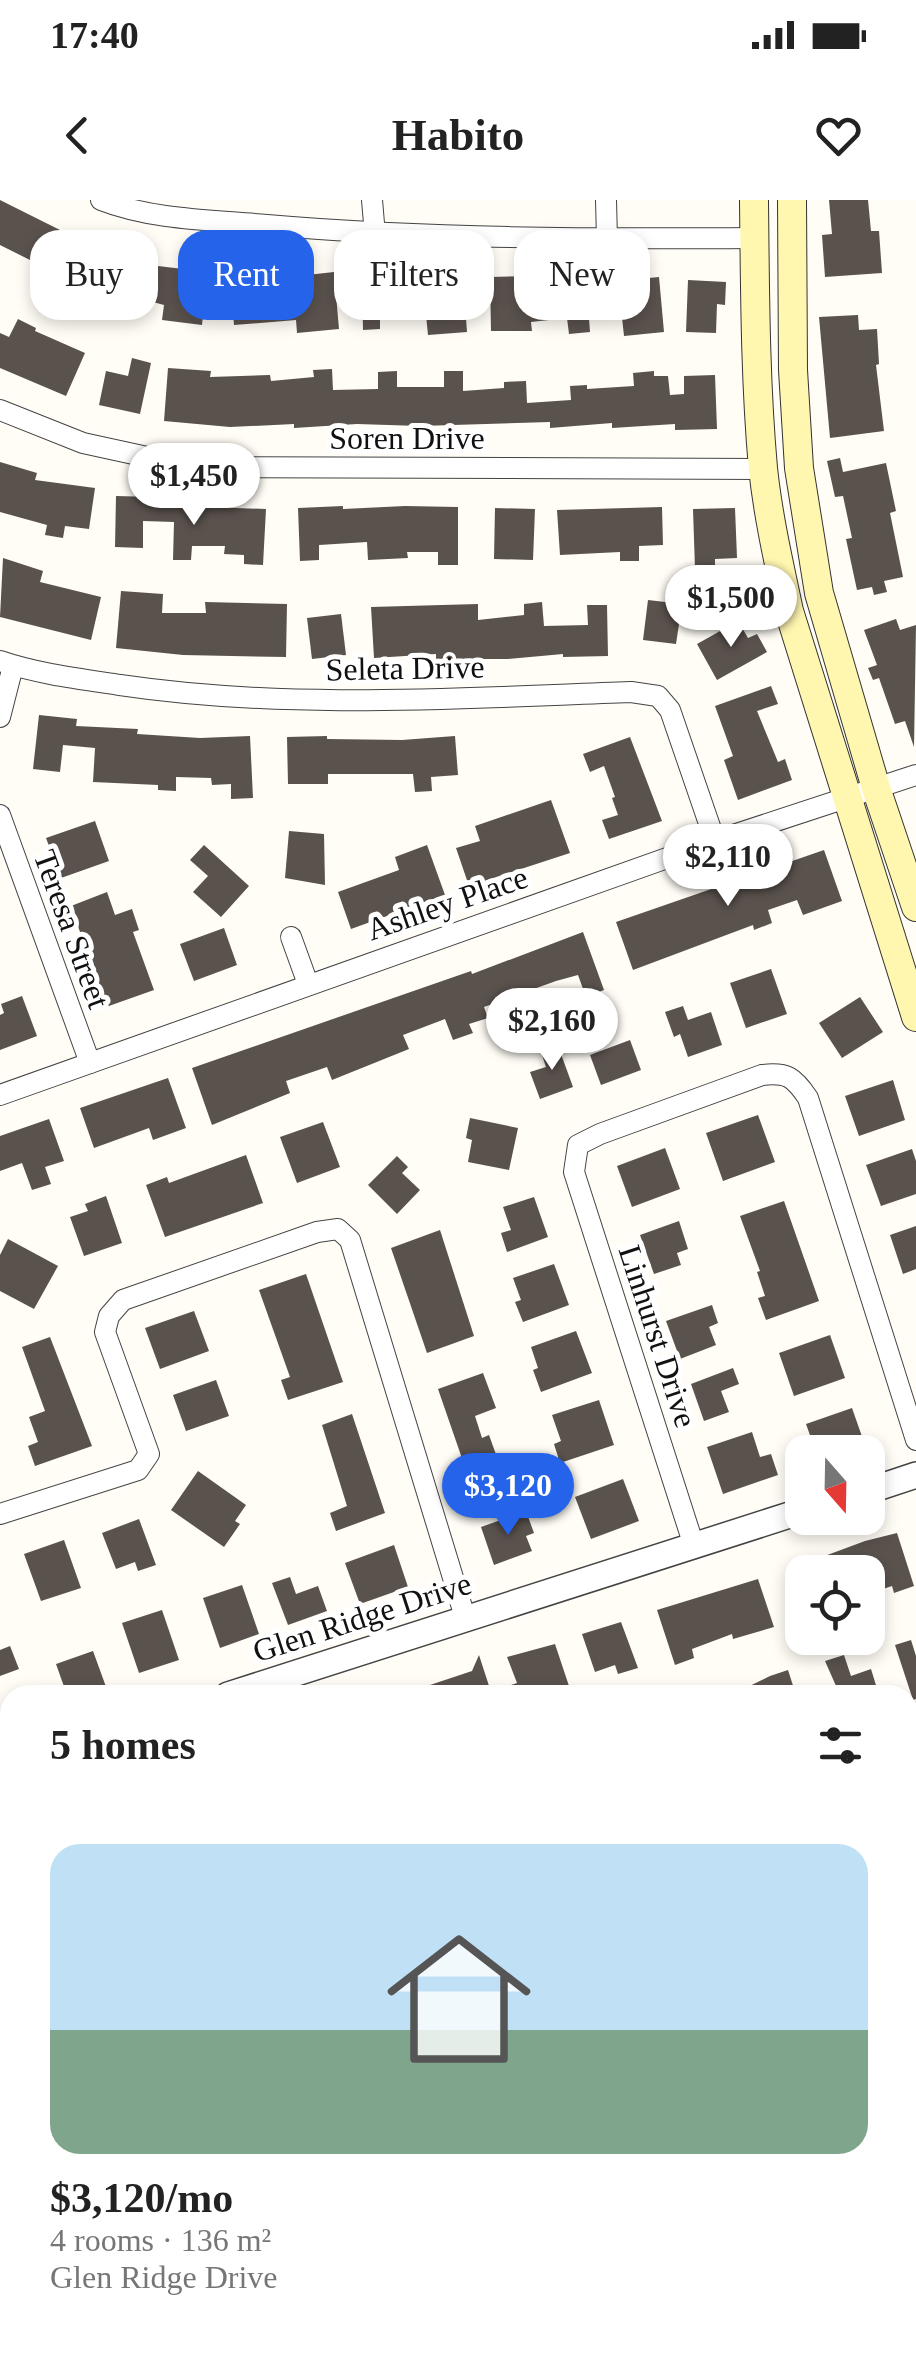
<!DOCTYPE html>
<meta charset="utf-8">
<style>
:root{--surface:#fff;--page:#f6f6f6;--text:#222;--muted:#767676;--accent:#2563eb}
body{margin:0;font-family:"Times New Roman",serif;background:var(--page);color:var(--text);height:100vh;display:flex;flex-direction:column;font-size:38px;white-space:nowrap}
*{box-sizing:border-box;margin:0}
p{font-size:32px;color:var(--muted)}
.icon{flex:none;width:55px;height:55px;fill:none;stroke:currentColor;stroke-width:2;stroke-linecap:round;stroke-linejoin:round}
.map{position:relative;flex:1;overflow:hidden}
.side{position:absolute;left:0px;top:1485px;width:918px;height:672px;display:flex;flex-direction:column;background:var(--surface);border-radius:30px 30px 0 0;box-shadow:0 5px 15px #0003}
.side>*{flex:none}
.banner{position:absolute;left:30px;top:30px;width:858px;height:90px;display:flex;gap:20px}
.needle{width:65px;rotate:160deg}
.controls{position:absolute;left:785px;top:1235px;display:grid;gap:20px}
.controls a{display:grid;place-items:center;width:100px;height:100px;border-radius:20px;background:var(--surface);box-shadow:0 5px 15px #0003;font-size:50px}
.price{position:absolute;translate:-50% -85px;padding:0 22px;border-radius:35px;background:#fff;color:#222;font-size:32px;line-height:65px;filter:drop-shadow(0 2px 5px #0008)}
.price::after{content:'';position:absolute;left:50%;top:60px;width:30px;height:22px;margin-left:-15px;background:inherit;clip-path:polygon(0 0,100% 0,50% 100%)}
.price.active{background:var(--accent);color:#fff}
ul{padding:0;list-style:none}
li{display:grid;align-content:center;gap:20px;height:530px;padding:0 50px}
li span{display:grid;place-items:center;height:310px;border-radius:30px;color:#555}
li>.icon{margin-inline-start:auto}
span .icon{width:180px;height:180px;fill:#fffc;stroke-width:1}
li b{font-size:42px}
h2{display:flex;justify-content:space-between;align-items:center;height:120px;padding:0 50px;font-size:42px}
.chip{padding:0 35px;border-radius:30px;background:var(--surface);box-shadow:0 5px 15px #0003;font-size:35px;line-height:90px}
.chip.active{background:var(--accent);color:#fff}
.status{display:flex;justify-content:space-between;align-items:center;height:70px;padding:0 50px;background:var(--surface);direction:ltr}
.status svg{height:28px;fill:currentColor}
header{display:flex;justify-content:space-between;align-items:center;height:130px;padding:0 50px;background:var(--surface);font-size:45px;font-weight:700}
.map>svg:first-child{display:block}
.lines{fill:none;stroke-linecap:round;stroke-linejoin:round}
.stream{stroke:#3f96cf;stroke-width:5}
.building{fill:#5a524d}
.minor-casing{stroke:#444;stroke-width:22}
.tertiary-casing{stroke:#444;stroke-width:28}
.secondary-casing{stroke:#333;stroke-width:30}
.path{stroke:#333;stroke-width:4;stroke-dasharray:10 5;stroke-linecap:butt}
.minor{stroke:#fff;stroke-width:20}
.tertiary{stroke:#fff;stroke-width:25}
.secondary{stroke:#fff6b0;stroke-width:28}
.labels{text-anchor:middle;stroke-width:10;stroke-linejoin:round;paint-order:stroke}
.street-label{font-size:32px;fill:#111;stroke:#fff}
</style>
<div class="status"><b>17:40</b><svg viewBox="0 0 49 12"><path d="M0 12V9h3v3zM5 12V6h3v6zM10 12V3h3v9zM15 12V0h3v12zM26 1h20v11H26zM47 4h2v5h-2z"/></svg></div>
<header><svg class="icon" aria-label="back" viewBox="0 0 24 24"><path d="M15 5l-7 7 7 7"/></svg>Habito<svg class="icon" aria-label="heart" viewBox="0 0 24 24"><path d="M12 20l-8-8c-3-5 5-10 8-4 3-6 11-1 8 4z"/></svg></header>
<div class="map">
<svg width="916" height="2157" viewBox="0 0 916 2157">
<rect width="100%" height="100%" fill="#fffdf5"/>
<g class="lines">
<polyline class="stream" points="0,1825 10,1827"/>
</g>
<g class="building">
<polygon points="0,0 92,46 76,80 55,70 48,85 30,76 36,63 0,45"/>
<polygon points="829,0 868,0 871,31 879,31 882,73 825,77 822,35 832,34"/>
<polygon points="110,54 158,66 208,72 202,125 162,120 164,105 123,94 127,77 119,75 103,111 96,109"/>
<polygon points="334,72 339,129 297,133 296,120 234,125 230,76 270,73 271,79"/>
<polygon points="403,75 403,81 463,77 467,132 428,135 426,115 380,116 380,129 363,130 362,76"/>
<polygon points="531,76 531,82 586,77 590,132 569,134 567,118 531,122 532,131 491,131 490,77"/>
<polygon points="659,77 664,132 624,136 618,81"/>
<polygon points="688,80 726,82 725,105 717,104 716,133 686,132"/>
<polygon points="858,115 859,130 877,129 879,164 876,165 884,231 830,238 819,117"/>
<polygon points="18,119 36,128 35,131 85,153 66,196 0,168 0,133 9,137"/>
<polygon points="132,158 151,163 140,214 99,205 106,171 128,176"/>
<polygon points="168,168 211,171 210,177 270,175 271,181 314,177 313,170 332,169 333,190 378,189 378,172 397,171 397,187 444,187 444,171 463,171 463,191 504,188 504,182 526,181 527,203 571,200 570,186 587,185 587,189 634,186 633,173 654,171 654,176 668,176 670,195 684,194 684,176 715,175 717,229 675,230 675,224 612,228 612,223 550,228 550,222 420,226 357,224 294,228 294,224 230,227 164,221"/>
<polygon points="840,258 843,272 886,263 896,311 890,313 903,377 884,381 887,392 874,395 872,387 857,390 846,339 852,338 843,296 835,297 827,261"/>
<polygon points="0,262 37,273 35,280 95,288 89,329 65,326 63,338 45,335 47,325 0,312"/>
<polygon points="116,296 154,297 154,305 266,309 263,365 244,364 244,355 224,354 225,346 192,346 191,360 173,360 174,322 143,321 143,348 115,347"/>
<polygon points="343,306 343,309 405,306 458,307 458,365 438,365 438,352 407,352 408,358 368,360 367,342 319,345 319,360 300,361 298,308"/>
<polygon points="662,307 663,345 639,346 639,361 620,361 620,352 560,355 557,310"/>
<polygon points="495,308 535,309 533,360 494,359"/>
<polygon points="735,308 737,358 715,359 715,368 695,369 693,309"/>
<polygon points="3,358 43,371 40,382 101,397 91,440 0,417"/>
<polygon points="121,391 163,394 162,413 206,413 205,402 287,404 286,457 183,455 116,448"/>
<polygon points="648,400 682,404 676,444 643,440"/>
<polygon points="542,402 544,426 588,425 587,405 607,405 608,456 563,457 563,454 508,459 436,459 436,454 374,458 371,407 478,404 478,420 524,415 524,404"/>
<polygon points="341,414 346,455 312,459 307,418"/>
<polygon points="896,419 900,430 916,425 914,547 905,521 895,524 879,478 873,480 868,468 877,465 864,430"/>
<polygon points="738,421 748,438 757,434 767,452 717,480 697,444"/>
<polygon points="771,486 778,504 757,511 778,562 785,559 792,580 738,600 724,560 733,556 715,506"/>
<polygon points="39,515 77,519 76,526 138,529 137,534 200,538 250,536 253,598 231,599 231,584 212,585 211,578 176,577 176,591 158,590 158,585 93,582 95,548 63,545 60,572 33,569"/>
<polygon points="327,536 327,539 402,540 455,536 458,575 431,577 432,591 415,592 413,574 328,574 328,584 288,584 287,537"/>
<polygon points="630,537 662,621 609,639 602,620 618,615 612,598 615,597 604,566 590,572 583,554"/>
<polygon points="551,600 570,653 469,686 456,648 480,641 475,626"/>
<polygon points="95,621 109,661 61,678 46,638"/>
<polygon points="289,631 324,634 325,685 285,678"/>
<polygon points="204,645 249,686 221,717 193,692 208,676 190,660"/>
<polygon points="427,645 445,695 351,729 338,692 399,670 395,657"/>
<polygon points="824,650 842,701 803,715 797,700 768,710 772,723 754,730 753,725 633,770 616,722"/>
<polygon points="107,692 115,715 132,709 139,730 133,732 154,790 106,807 71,706"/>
<polygon points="224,728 237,765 194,781 180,744"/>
<polygon points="583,732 604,790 586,797 578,775 556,781 484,807 488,818 469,824 473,833 453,840 445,819 403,835 409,849 332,880 327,867 286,881 290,893 212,925 192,868 471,771 472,774"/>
<polygon points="771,769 787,814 746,828 730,783"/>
<polygon points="22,796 37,836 0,850 0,815 4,813 1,804"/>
<polygon points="860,797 883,832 842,858 819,823"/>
<polygon points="683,806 688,820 711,812 722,845 688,857 680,834 674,837 665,812"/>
<polygon points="630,840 641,870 601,885 590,855"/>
<polygon points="557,843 573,887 540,899 530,872 546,867 540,849"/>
<polygon points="168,878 186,928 153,940 149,928 94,948 80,908"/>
<polygon points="893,880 905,920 859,936 845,896"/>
<polygon points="758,915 775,962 723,981 706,933"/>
<polygon points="470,918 518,928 509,970 468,962 472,940 466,938"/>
<polygon points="49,919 64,961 45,967 51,984 32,990 22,963 0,971 0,936"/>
<polygon points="323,922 340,967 297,983 280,937"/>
<polygon points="665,948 680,989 632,1007 617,966"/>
<polygon points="912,949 916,961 916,994 881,1006 866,965"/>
<polygon points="246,955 263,1003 165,1037 146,985 167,977 169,983"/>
<polygon points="397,956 408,967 402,973 420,990 397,1014 368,985"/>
<polygon points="106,996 122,1043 84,1056 70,1017 88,1011 85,1004"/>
<polygon points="534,997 548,1037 507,1052 501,1033 511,1030 503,1007"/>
<polygon points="784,1001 819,1101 766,1120 758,1098 765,1096 757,1072 760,1071 740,1016"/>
<polygon points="679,1021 688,1049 677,1053 681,1065 654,1074 640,1035"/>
<polygon points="916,1026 916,1069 903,1074 890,1035"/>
<polygon points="440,1030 474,1136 427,1153 391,1048"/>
<polygon points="8,1039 58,1066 34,1109 0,1091 0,1055"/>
<polygon points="554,1064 569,1105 523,1122 515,1102 521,1100 513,1078"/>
<polygon points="306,1074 343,1182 288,1200 281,1180 290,1177 259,1090"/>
<polygon points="712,1105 718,1123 709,1127 716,1145 680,1159 666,1121"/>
<polygon points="194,1111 209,1151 160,1169 145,1128"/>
<polygon points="576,1131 592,1173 541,1192 533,1170 538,1168 531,1147"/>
<polygon points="830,1135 845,1178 794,1196 779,1153"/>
<polygon points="50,1137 92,1246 35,1266 28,1246 38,1242 29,1217 45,1211 22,1147"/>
<polygon points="733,1168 739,1184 721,1191 729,1212 704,1221 691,1184"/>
<polygon points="483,1173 496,1208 475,1216 482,1238 489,1235 507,1285 475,1296 438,1189"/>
<polygon points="216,1180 229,1216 186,1231 173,1195"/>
<polygon points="599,1200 614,1245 560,1263 554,1244 561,1241 552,1215"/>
<polygon points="852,1208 866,1248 852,1252 816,1252 806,1224"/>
<polygon points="352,1214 385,1313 336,1331 330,1313 347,1306 322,1225"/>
<polygon points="752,1232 760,1257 771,1254 778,1275 723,1294 707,1247"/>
<polygon points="198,1271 246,1305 235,1321 240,1324 224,1347 171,1310"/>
<polygon points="623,1279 639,1321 591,1339 575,1297"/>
<polygon points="526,1311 534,1333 526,1336 532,1351 494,1365 481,1327"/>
<polygon points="139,1319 156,1365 138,1371 135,1362 116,1369 102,1333"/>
<polygon points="897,1333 914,1386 894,1393 892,1386 868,1394 868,1372 788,1372 787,1370 865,1341"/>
<polygon points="64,1340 81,1388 41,1401 24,1354"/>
<polygon points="394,1345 408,1387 360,1404 345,1363"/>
<polygon points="290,1377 296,1394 318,1386 327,1411 288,1425 272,1383"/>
<polygon points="758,1379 774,1427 733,1439 732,1434 692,1449 694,1458 675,1465 657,1410"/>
<polygon points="242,1385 259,1434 220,1448 203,1398"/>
<polygon points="162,1410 179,1460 139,1473 122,1423"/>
<polygon points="621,1422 638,1468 618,1474 615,1465 595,1472 582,1434"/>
<polygon points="911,1440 916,1456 916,1499 913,1500 895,1445"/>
<polygon points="555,1444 572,1495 410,1495 409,1492 472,1471 479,1455 491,1492 517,1483 507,1457"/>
<polygon points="10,1446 19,1469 0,1476 0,1450"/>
<polygon points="93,1451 109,1495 67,1495 56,1464"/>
<polygon points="844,1455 851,1476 871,1469 879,1495 840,1495 825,1461"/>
<polygon points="788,1470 796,1495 731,1495 770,1476"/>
</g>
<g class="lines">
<g class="minor-casing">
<g id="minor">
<path d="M101,0c51,20 111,20 166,25 162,14 325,14 487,13"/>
<polyline points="372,0 375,35"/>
<polyline points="606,0 607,39"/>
<polyline points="0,210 83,243 193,267 764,269"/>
<path d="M0,461c38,13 80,18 120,24 168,25 342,13 511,7l27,4 12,14 45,131"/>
<polyline points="0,517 13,466"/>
<polyline points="0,615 90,863"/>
<polyline points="291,737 308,784"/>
<polyline points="0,895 715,641 916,575"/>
<polyline points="0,1314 138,1270 149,1254 105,1132 109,1116 123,1100 317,1032 338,1029 350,1040 465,1417"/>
<path d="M694,1346l-120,-374 4,-27 22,-11 162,-59c25,-3 32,2 46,23l108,342"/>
<polyline points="908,1533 916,1530"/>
<polyline points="908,1784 916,1781"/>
<polyline points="908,2035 916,2032"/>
<polyline points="70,2148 82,2157"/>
<polyline points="390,2148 397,2157"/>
<polyline points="855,2148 858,2157"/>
<polyline points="11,2157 18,2148"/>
<polyline points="528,2157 557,2148"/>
</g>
</g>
<g class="tertiary-casing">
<g id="tertiary">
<polyline points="868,1291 916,1275"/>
<polyline points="228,1495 802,1311"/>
<polyline points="0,1654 10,1638"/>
</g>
</g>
<g class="secondary-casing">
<g id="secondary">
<path d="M754,0c1,89 1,179 9,268 5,48 16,96 26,143l127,406"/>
<polyline points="792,0 793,170 799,268 819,393 876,588 916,707"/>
</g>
</g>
<polyline class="path" points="908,1824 916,1826"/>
<use href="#minor" class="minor"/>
<use href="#tertiary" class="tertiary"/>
<use href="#secondary" class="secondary"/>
</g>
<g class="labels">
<g class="street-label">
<text x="407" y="249">Soren Drive</text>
<text transform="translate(405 468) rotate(-1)" y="11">Seleta Drive</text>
<text transform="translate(447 703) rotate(-19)" y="11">Ashley Place</text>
<text transform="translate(72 729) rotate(70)" y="11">Teresa Street</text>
<text transform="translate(658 1136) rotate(72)" y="11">Linhurst Drive</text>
<text transform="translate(362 1417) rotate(-18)" y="11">Glen Ridge Drive</text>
</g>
</g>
</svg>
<div class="controls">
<a><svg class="needle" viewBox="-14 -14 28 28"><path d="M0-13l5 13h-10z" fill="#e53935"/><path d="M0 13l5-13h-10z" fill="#767676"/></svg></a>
<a><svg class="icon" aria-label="locate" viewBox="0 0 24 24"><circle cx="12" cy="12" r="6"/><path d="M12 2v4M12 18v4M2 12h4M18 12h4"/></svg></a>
</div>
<b class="price" style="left:194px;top:328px">$1,450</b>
<b class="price" style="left:731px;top:450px">$1,500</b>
<b class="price" style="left:728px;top:709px">$2,110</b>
<b class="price" style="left:552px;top:873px">$2,160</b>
<b class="price active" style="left:508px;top:1338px">$3,120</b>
<div class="banner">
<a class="chip">Buy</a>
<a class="chip active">Rent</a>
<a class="chip">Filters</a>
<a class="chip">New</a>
</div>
<section class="side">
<h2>5 homes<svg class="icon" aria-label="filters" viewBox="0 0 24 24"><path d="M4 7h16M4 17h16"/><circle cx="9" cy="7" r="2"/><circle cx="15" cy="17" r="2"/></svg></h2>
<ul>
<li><span style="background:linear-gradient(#bfe0f5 60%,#7fa58c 0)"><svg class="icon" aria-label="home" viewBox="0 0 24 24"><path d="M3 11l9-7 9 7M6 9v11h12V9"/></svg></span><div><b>$3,120/mo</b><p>4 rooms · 136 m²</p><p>Glen Ridge Drive</p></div></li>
</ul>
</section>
</div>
